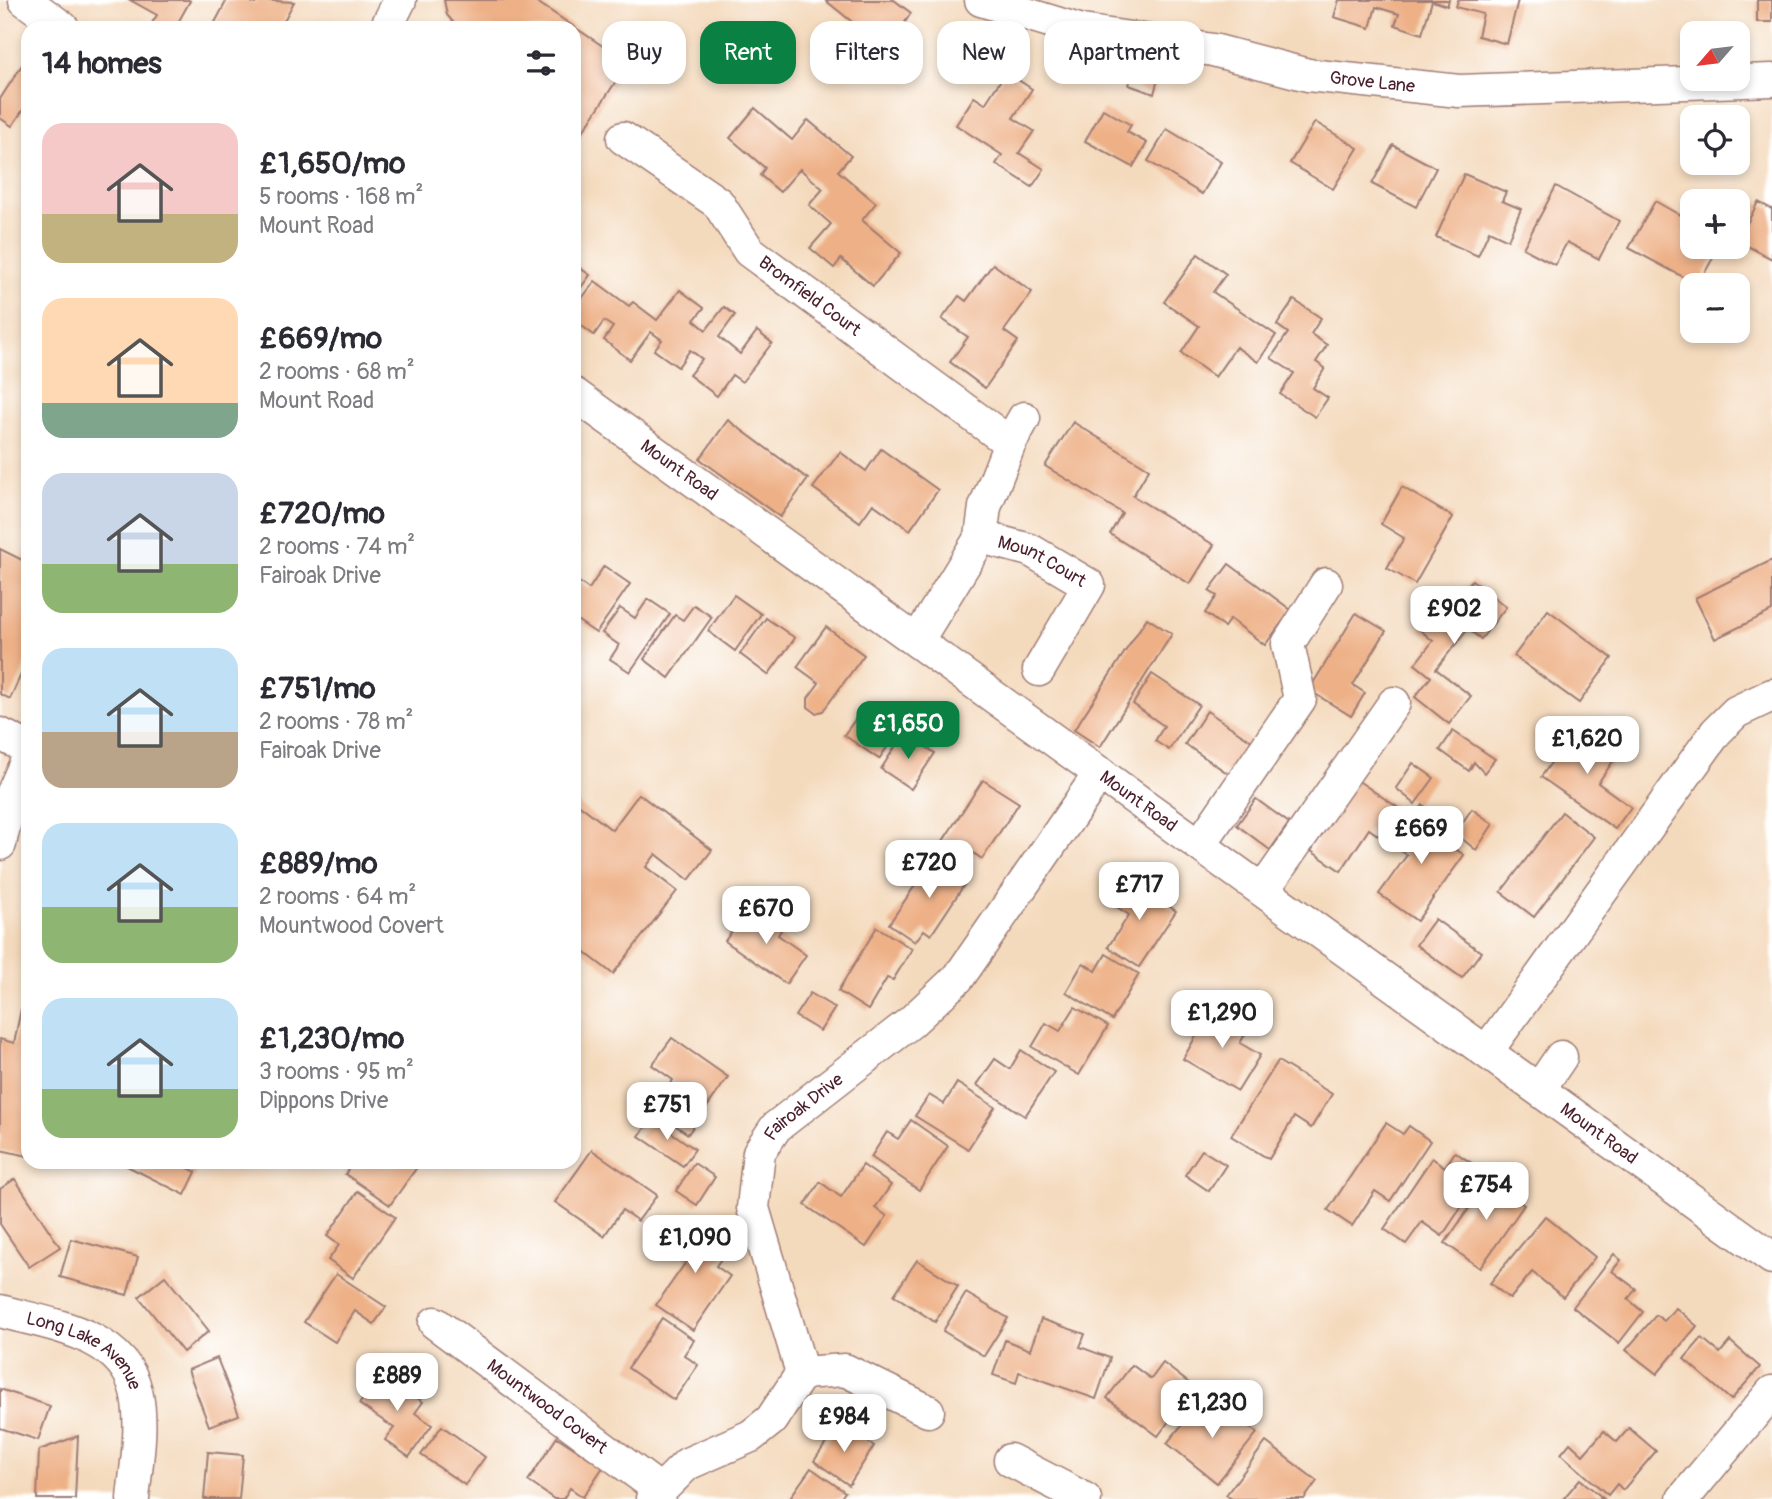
<!DOCTYPE html>
<meta charset="utf-8">
<style>
:root{--surface:#fff;--page:#f2f2f3;--text:#2b2b33;--muted:#7c7c81;--accent:#0b8043}
body{margin:0;font-family:Pangolin,sans-serif;background:var(--page);color:var(--text);height:100vh;display:flex;flex-direction:column;font-size:26px;white-space:nowrap}
*{box-sizing:border-box;margin:0}
p{font-size:23px;color:var(--muted)}
.icon{flex:none;width:38px;height:38px;fill:none;stroke:currentColor;stroke-width:2;stroke-linecap:round;stroke-linejoin:round}
.map{position:relative;flex:1;overflow:hidden}
.side{position:absolute;left:21px;top:21px;width:560px;height:1148px;display:flex;flex-direction:column;background:var(--surface);border-radius:21px;box-shadow:0 4px 10px #0003}
.side>*{flex:none}
.hud{position:absolute;left:602px;top:21px;width:665px;height:63px;display:flex;gap:14px}
.needle{width:46px;rotate:242deg}
.tools{position:absolute;left:1680px;top:21px;display:grid;gap:14px}
.tools a{display:grid;place-items:center;width:70px;height:70px;border-radius:14px;background:var(--surface);box-shadow:0 4px 10px #0003;font-size:35px}
.price{position:absolute;translate:-50% -60px;padding:0 16px;border-radius:14px;background:#fff;color:#222;font-size:23px;line-height:46px;filter:drop-shadow(0 2px 4px #0008)}
.price::after{content:'';position:absolute;left:50%;top:42px;width:21px;height:16px;margin-left:-10px;background:inherit;clip-path:polygon(0 0,100% 0,50% 100%)}
.price.active{background:var(--accent);color:#fff}
ul{padding:0;list-style:none}
li{display:flex;align-items:center;gap:21px;height:175px;padding:0 21px}
li span{display:grid;place-items:center;flex:none;width:196px;height:140px;border-radius:21px;color:#555}
li>.icon{margin-inline-start:auto}
span .icon{width:84px;height:84px;fill:#fffc;stroke-width:1}
li b{font-size:30px}
h2{display:flex;justify-content:space-between;align-items:center;height:84px;padding:0 21px;font-size:30px}
.pill{padding:0 24px;border-radius:21px;background:var(--surface);box-shadow:0 4px 10px #0003;font-size:24px;line-height:63px}
.pill.active{background:var(--accent);color:#fff}
.map>svg:first-child{display:block}
.building{fill:#eeb187}
.lines{fill:none;stroke-linecap:round;stroke-linejoin:round}
.minor-casing{stroke:#9f7c74;stroke-width:35}
.minor{stroke:#fff;stroke-width:32}
.labels{text-anchor:middle;stroke-width:6;stroke-linejoin:round;paint-order:stroke}
.street-label{font-size:18px;fill:#4a1f2b;stroke:#fff}
</style>
<div class="map">
<svg width="1772" height="1499" viewBox="0 0 1772 1499">
<rect width="100%" height="100%" fill="#fff"/>
<filter id="ink" filterUnits="userSpaceOnUse"><feTurbulence type="fractalNoise" baseFrequency=".0143" numOctaves="2"/><feDisplacementMap in="SourceGraphic" scale="14" xChannelSelector="R" yChannelSelector="G"/><feConvolveMatrix kernelMatrix="1 2 1 2 8 2 1 2 1" color-interpolation-filters="sRGB"/></filter>
<filter id="wash" filterUnits="userSpaceOnUse"><feTurbulence type="fractalNoise" baseFrequency=".00686" numOctaves="4" result="noise"/><feDisplacementMap in="SourceGraphic" scale="28" xChannelSelector="R" yChannelSelector="G"/><feGaussianBlur stdDeviation="1.57" result="paint"/><feColorMatrix in="noise" values="0 0 0 0 0 0 0 0 0 0 0 0 0 0 0 0 0 1.4 0 .05"/><feComposite in="paint" operator="in"/></filter>
<g filter="url(#wash)">
<rect width="100%" height="100%" fill="#f4dabd"/>
<g id="blocks">
<g class="building">
<polygon points="130,0 189,0 190,1 175,28 149,28 157,15"/>
<polygon points="227,0 248,0 255,4 257,0 294,2 280,28 212,28"/>
<polygon points="444,0 534,0 628,63 574,145 574,28 458,28 447,15"/>
<polygon points="825,0 894,0 911,13 887,50"/>
<polygon points="1339,0 1449,0 1447,6 1432,1 1422,34 1395,25 1399,14 1376,7 1370,28 1334,17"/>
<polygon points="1458,0 1518,0 1507,44 1478,36 1483,14 1456,7"/>
<rect x="1757" y="0" width="15" height="22"/>
<polygon points="1064,41 1104,48 1101,64 1062,57"/>
<polygon points="1136,57 1162,63 1154,94 1129,85"/>
<polygon points="22,65 28,69 28,113 23,110 12,126 0,118 0,99"/>
<polygon points="1006,72 1032,89 1013,118 1034,131 1019,153 1044,169 1032,187 996,164 1002,155 956,125 974,97 985,104"/>
<polygon points="755,108 792,140 808,120 851,156 838,171 876,203 862,220 901,253 873,286 841,259 834,268 810,248 831,224 809,205 823,189 800,169 780,192 760,175 765,168 730,138"/>
<polygon points="1103,109 1131,125 1127,132 1147,143 1133,167 1085,141"/>
<polygon points="1315,122 1358,148 1333,189 1290,163"/>
<polygon points="1167,129 1221,162 1202,194 1148,161"/>
<polygon points="1393,145 1436,168 1416,207 1372,184"/>
<polygon points="1464,174 1506,192 1502,201 1521,209 1508,240 1489,231 1478,256 1436,237"/>
<polygon points="1556,186 1619,221 1599,259 1567,242 1555,265 1523,248"/>
<polygon points="1655,201 1692,222 1692,247 1719,247 1698,285 1629,248"/>
<polygon points="1758,202 1772,209 1772,259 1738,241"/>
<polygon points="1198,254 1226,274 1213,292 1276,335 1258,362 1236,347 1215,377 1181,353 1199,326 1164,302"/>
<polygon points="574,264 590,275 574,297"/>
<polygon points="993,264 1032,292 1004,331 1018,341 985,388 950,362 968,337 942,319 959,296 966,301"/>
<polygon points="595,281 629,306 633,302 657,320 680,290 704,308 694,320 706,330 724,307 735,315 719,337 740,354 757,331 772,343 742,382 732,375 717,396 689,375 702,359 690,350 678,367 654,350 662,340 651,332 630,360 604,340 613,327 604,321 594,335 574,320 574,309"/>
<polygon points="1294,300 1321,318 1311,334 1327,345 1316,362 1325,368 1313,388 1328,398 1315,417 1280,394 1294,373 1271,358 1288,333 1277,325"/>
<polygon points="728,420 808,479 780,517 700,459"/>
<polygon points="1073,422 1149,469 1133,496 1214,545 1190,584 1110,534 1122,513 1045,466"/>
<polygon points="881,449 938,490 910,530 873,504 860,522 813,488 840,452 866,471"/>
<polygon points="1402,487 1453,517 1415,584 1387,568 1404,538 1381,524"/>
<polygon points="0,549 22,560 28,549 28,659 10,699 0,694"/>
<polygon points="1772,560 1772,611 1715,639 1695,598"/>
<polygon points="1229,564 1291,610 1265,645 1230,619 1224,627 1205,613 1217,596 1209,591"/>
<polygon points="604,566 630,584 596,633 574,618 574,584 576,580 589,589"/>
<polygon points="1472,580 1506,607 1481,639 1468,629 1436,669 1471,696 1449,724 1415,697 1431,677 1415,664 1433,641 1420,630 1441,603 1449,609"/>
<polygon points="734,595 761,614 735,651 708,631"/>
<polygon points="648,599 670,614 630,672 610,659 619,645 602,633 620,608 635,618"/>
<polygon points="694,605 712,617 669,678 644,659 675,615 683,620"/>
<polygon points="1548,610 1612,658 1579,703 1514,656"/>
<polygon points="1356,613 1386,631 1353,685 1365,693 1351,716 1309,690"/>
<polygon points="766,618 795,638 768,675 740,654"/>
<polygon points="1147,618 1172,634 1100,747 1074,730"/>
<polygon points="826,627 864,655 823,711 816,713 808,707 808,698 819,683 797,667"/>
<polygon points="1152,674 1199,705 1169,750 1155,741 1164,726 1133,704"/>
<polygon points="867,703 901,727 879,759 844,735"/>
<polygon points="1207,711 1259,746 1236,779 1185,744"/>
<polygon points="1577,726 1618,754 1598,783 1631,807 1615,829 1541,777"/>
<polygon points="1453,731 1495,759 1484,773 1474,762 1469,771 1440,750"/>
<polygon points="904,733 935,753 911,789 881,769"/>
<polygon points="1413,763 1434,778 1415,804 1396,788"/>
<polygon points="983,780 1019,803 982,859 972,852 962,867 937,850"/>
<polygon points="1357,780 1397,807 1379,836 1369,829 1341,871 1311,851"/>
<polygon points="639,794 712,850 689,880 656,854 646,867 677,891 613,974 574,944 574,808 577,803 612,830"/>
<polygon points="1256,799 1289,823 1270,850 1237,825"/>
<polygon points="1423,805 1440,817 1429,831 1464,855 1417,921 1379,894 1407,855 1394,846"/>
<polygon points="1472,809 1493,824 1476,850 1455,833"/>
<polygon points="1562,812 1594,837 1534,917 1501,892"/>
<polygon points="935,856 968,879 931,935 924,930 915,942 889,924"/>
<polygon points="1127,878 1176,911 1139,967 1108,947 1129,915 1111,903"/>
<polygon points="766,912 784,925 778,935 806,955 786,984 725,941 744,914 758,924"/>
<polygon points="1435,919 1481,952 1462,978 1416,945"/>
<polygon points="877,927 912,949 893,980 887,978 868,1010 838,991"/>
<polygon points="1106,954 1139,974 1112,1020 1066,992 1083,963 1096,971"/>
<polygon points="810,993 835,1008 820,1031 795,1016"/>
<polygon points="1075,1007 1108,1026 1079,1075 1032,1047 1046,1023 1060,1031"/>
<polygon points="1212,1008 1248,1029 1240,1043 1260,1055 1238,1091 1183,1059"/>
<polygon points="21,1009 28,1010 28,1156 0,1150 0,1039 14,1043"/>
<polygon points="672,1038 728,1077 688,1134 652,1109 673,1080 652,1065"/>
<polygon points="1021,1050 1054,1072 1025,1116 977,1085 995,1059 1010,1069"/>
<polygon points="1278,1061 1332,1094 1311,1128 1294,1117 1269,1159 1231,1136"/>
<polygon points="957,1083 995,1107 968,1149 915,1116 929,1095 944,1104"/>
<polygon points="652,1119 695,1149 683,1166 639,1136"/>
<polygon points="911,1120 948,1146 919,1190 871,1157 887,1132 898,1139"/>
<polygon points="1386,1123 1403,1134 1409,1126 1430,1141 1390,1201 1375,1191 1352,1226 1328,1210"/>
<polygon points="592,1150 657,1195 638,1221 622,1210 604,1236 555,1202"/>
<polygon points="1202,1150 1226,1165 1209,1191 1185,1175"/>
<polygon points="1455,1152 1476,1166 1463,1185 1472,1191 1442,1236 1422,1222 1406,1244 1384,1229 1432,1158 1445,1167"/>
<polygon points="119,1162 177,1162 196,1172 185,1195"/>
<polygon points="354,1162 368,1164 420,1163 390,1205 345,1174"/>
<polygon points="694,1163 715,1177 697,1205 676,1191"/>
<polygon points="863,1165 891,1185 875,1208 887,1216 866,1247 805,1205 820,1182 841,1197"/>
<polygon points="1493,1174 1516,1190 1512,1196 1524,1205 1480,1268 1445,1243"/>
<polygon points="15,1179 60,1247 29,1267 0,1224 0,1189"/>
<polygon points="358,1191 395,1217 353,1278 328,1260 339,1245 327,1236"/>
<polygon points="1545,1216 1595,1257 1563,1297 1532,1272 1510,1299 1490,1283"/>
<polygon points="690,1219 730,1246 716,1266 730,1276 693,1330 656,1305 688,1259 670,1247"/>
<polygon points="71,1239 138,1257 127,1295 60,1277"/>
<polygon points="1614,1254 1621,1260 1612,1271 1636,1289 1628,1299 1643,1312 1619,1343 1573,1307"/>
<polygon points="917,1260 958,1286 935,1322 894,1295"/>
<polygon points="336,1274 386,1307 374,1324 355,1311 335,1342 304,1322"/>
<polygon points="165,1276 209,1331 183,1352 139,1297"/>
<polygon points="966,1293 1008,1318 984,1356 943,1331"/>
<polygon points="1676,1308 1697,1326 1657,1374 1626,1350 1656,1315 1664,1321"/>
<polygon points="662,1318 694,1340 684,1355 698,1365 674,1400 628,1368"/>
<polygon points="1041,1319 1085,1334 1080,1347 1110,1358 1096,1399 1019,1372 1016,1383 993,1375 1005,1340 1030,1350"/>
<polygon points="1702,1338 1720,1353 1730,1341 1760,1367 1731,1400 1684,1359"/>
<polygon points="217,1358 239,1415 209,1426 188,1370"/>
<polygon points="1163,1363 1194,1387 1158,1436 1107,1398 1132,1365 1151,1379"/>
<polygon points="381,1372 423,1402 415,1413 432,1425 409,1457 385,1440 394,1428 359,1404"/>
<polygon points="0,1389 50,1406 38,1440 0,1428"/>
<polygon points="1199,1404 1213,1416 1223,1405 1257,1433 1217,1483 1167,1443"/>
<polygon points="839,1424 874,1446 849,1485 814,1461"/>
<polygon points="442,1426 485,1457 465,1485 421,1455"/>
<polygon points="1629,1428 1656,1451 1623,1490 1617,1484 1608,1495 1561,1454 1570,1443 1583,1455 1604,1431 1617,1442"/>
<polygon points="78,1436 75,1499 37,1499 39,1450"/>
<polygon points="557,1437 603,1467 583,1497 570,1488 563,1499 554,1499 528,1481"/>
<polygon points="1266,1442 1317,1481 1304,1499 1232,1499 1226,1495"/>
<polygon points="208,1452 243,1455 239,1499 204,1499"/>
<polygon points="811,1468 845,1492 840,1499 789,1499"/>
<polygon points="1580,1479 1604,1499 1563,1499"/>
</g>
</g>
</g>
<g filter="url(#ink)">
<use href="#blocks" fill-opacity="0" stroke="#9f7c74" stroke-width="2"/>
<g class="lines">
<g class="minor-casing">
<g id="minor">
<polyline points="25,0 63,28"/>
<path id="s1" d="M981,0l101,31 131,19 95,25 151,16 313,-11"/>
<polyline points="386,28 400,0"/>
<path id="s2" d="M623,138l95,65 31,48 261,192"/>
<path id="s3" d="M574,394l1198,864"/>
<path id="s4" d="M981,537l49,13 59,35 -50,85"/>
<polyline points="917,641 981,537 985,507 1010,443 1024,418"/>
<polyline points="0,734 28,748"/>
<polyline points="1201,843 1300,699 1288,644 1326,584"/>
<polyline points="0,844 10,799 28,758"/>
<polyline points="1264,889 1394,703"/>
<polyline points="1487,1051 1716,732 1736,712 1772,695"/>
<polyline points="1540,1088 1561,1057"/>
<path id="s5" d="M0,1311c48,13 123,22 136,80 8,33 0,75 -3,108"/>
<path id="s6" d="M435,1323l225,167"/>
<polyline points="802,1373 845,1370 928,1411"/>
<polyline points="1010,1460 1085,1499"/>
<path id="s7" d="M652,1499l35,-35 64,-28 20,-16 31,-47 -49,-165 6,-56 17,-25 135,-105 48,-45 141,-204"/>
<polyline points="1683,1499 1772,1392"/>
</g>
</g>
<use href="#minor" class="minor"/>
</g>
</g>
<g class="labels">
<g class="street-label">
<text dy="6" stroke="none"><textPath href="#s1" startOffset="401">Grove Lane</textPath></text>
<text dy="6" stroke="none"><textPath href="#s2" startOffset="248">Bromfield Court</textPath></text>
<text dy="6" stroke="none"><textPath href="#s3" startOffset="130">Mount Road</textPath></text>
<text dy="6" stroke="none"><textPath href="#s4" startOffset="66">Mount Court</textPath></text>
<text dy="6" stroke="none"><textPath href="#s3" startOffset="696">Mount Road</textPath></text>
<text dy="6" stroke="none"><textPath href="#s7" startOffset="494">Fairoak Drive</textPath></text>
<text dy="6" stroke="none"><textPath href="#s3" startOffset="1264">Mount Road</textPath></text>
<text dy="6" stroke="none"><textPath href="#s5" startOffset="96">Long Lake Avenue</textPath></text>
<text dy="6" stroke="none"><textPath href="#s6" startOffset="140">Mountwood Covert</textPath></text>
</g>
</g>
</svg>
<div class="tools">
<a><svg class="needle" viewBox="-14 -14 28 28"><path d="M0-13l5 13h-10z" fill="#e53935"/><path d="M0 13l5-13h-10z" fill="#7c7c81"/></svg></a>
<a><svg class="icon" aria-label="locate" viewBox="0 0 24 24"><circle cx="12" cy="12" r="6"/><path d="M12 2v4M12 18v4M2 12h4M18 12h4"/></svg></a>
<a>+</a>
<a>−</a>
</div>
<b class="price" style="left:1454px;top:646px">£902</b>
<b class="price active" style="left:908px;top:761px">£1,650</b>
<b class="price" style="left:1587px;top:776px">£1,620</b>
<b class="price" style="left:1421px;top:866px">£669</b>
<b class="price" style="left:929px;top:900px">£720</b>
<b class="price" style="left:1139px;top:922px">£717</b>
<b class="price" style="left:766px;top:946px">£670</b>
<b class="price" style="left:1222px;top:1050px">£1,290</b>
<b class="price" style="left:667px;top:1142px">£751</b>
<b class="price" style="left:1486px;top:1222px">£754</b>
<b class="price" style="left:695px;top:1275px">£1,090</b>
<b class="price" style="left:397px;top:1413px">£889</b>
<b class="price" style="left:1212px;top:1440px">£1,230</b>
<b class="price" style="left:844px;top:1454px">£984</b>
<div class="hud">
<a class="pill">Buy</a>
<a class="pill active">Rent</a>
<a class="pill">Filters</a>
<a class="pill">New</a>
<a class="pill">Apartment</a>
</div>
<section class="side">
<h2>14 homes<svg class="icon" aria-label="filters" viewBox="0 0 24 24"><path d="M4 7h16M4 17h16"/><circle cx="9" cy="7" r="2"/><circle cx="15" cy="17" r="2"/></svg></h2>
<ul>
<li><span style="background:linear-gradient(#f6c9c9 65%,#c2b280 0)"><svg class="icon" aria-label="home" viewBox="0 0 24 24"><path d="M3 11l9-7 9 7M6 9v11h12V9"/></svg></span><div><b>£1,650/mo</b><p>5 rooms · 168 m²</p><p>Mount Road</p></div></li>
<li><span style="background:linear-gradient(#ffd9b3 75%,#7fa58c 0)"><svg class="icon" aria-label="home" viewBox="0 0 24 24"><path d="M3 11l9-7 9 7M6 9v11h12V9"/></svg></span><div><b>£669/mo</b><p>2 rooms · 68 m²</p><p>Mount Road</p></div></li>
<li><span style="background:linear-gradient(#c9d6e8 65%,#8fb573 0)"><svg class="icon" aria-label="home" viewBox="0 0 24 24"><path d="M3 11l9-7 9 7M6 9v11h12V9"/></svg></span><div><b>£720/mo</b><p>2 rooms · 74 m²</p><p>Fairoak Drive</p></div></li>
<li><span style="background:linear-gradient(#bfe0f5 60%,#b9a48a 0)"><svg class="icon" aria-label="home" viewBox="0 0 24 24"><path d="M3 11l9-7 9 7M6 9v11h12V9"/></svg></span><div><b>£751/mo</b><p>2 rooms · 78 m²</p><p>Fairoak Drive</p></div></li>
<li><span style="background:linear-gradient(#bfe0f5 60%,#8fb573 0)"><svg class="icon" aria-label="home" viewBox="0 0 24 24"><path d="M3 11l9-7 9 7M6 9v11h12V9"/></svg></span><div><b>£889/mo</b><p>2 rooms · 64 m²</p><p>Mountwood Covert</p></div></li>
<li><span style="background:linear-gradient(#bfe0f5 65%,#8fb573 0)"><svg class="icon" aria-label="home" viewBox="0 0 24 24"><path d="M3 11l9-7 9 7M6 9v11h12V9"/></svg></span><div><b>£1,230/mo</b><p>3 rooms · 95 m²</p><p>Dippons Drive</p></div></li>
</ul>
</section>
</div>
